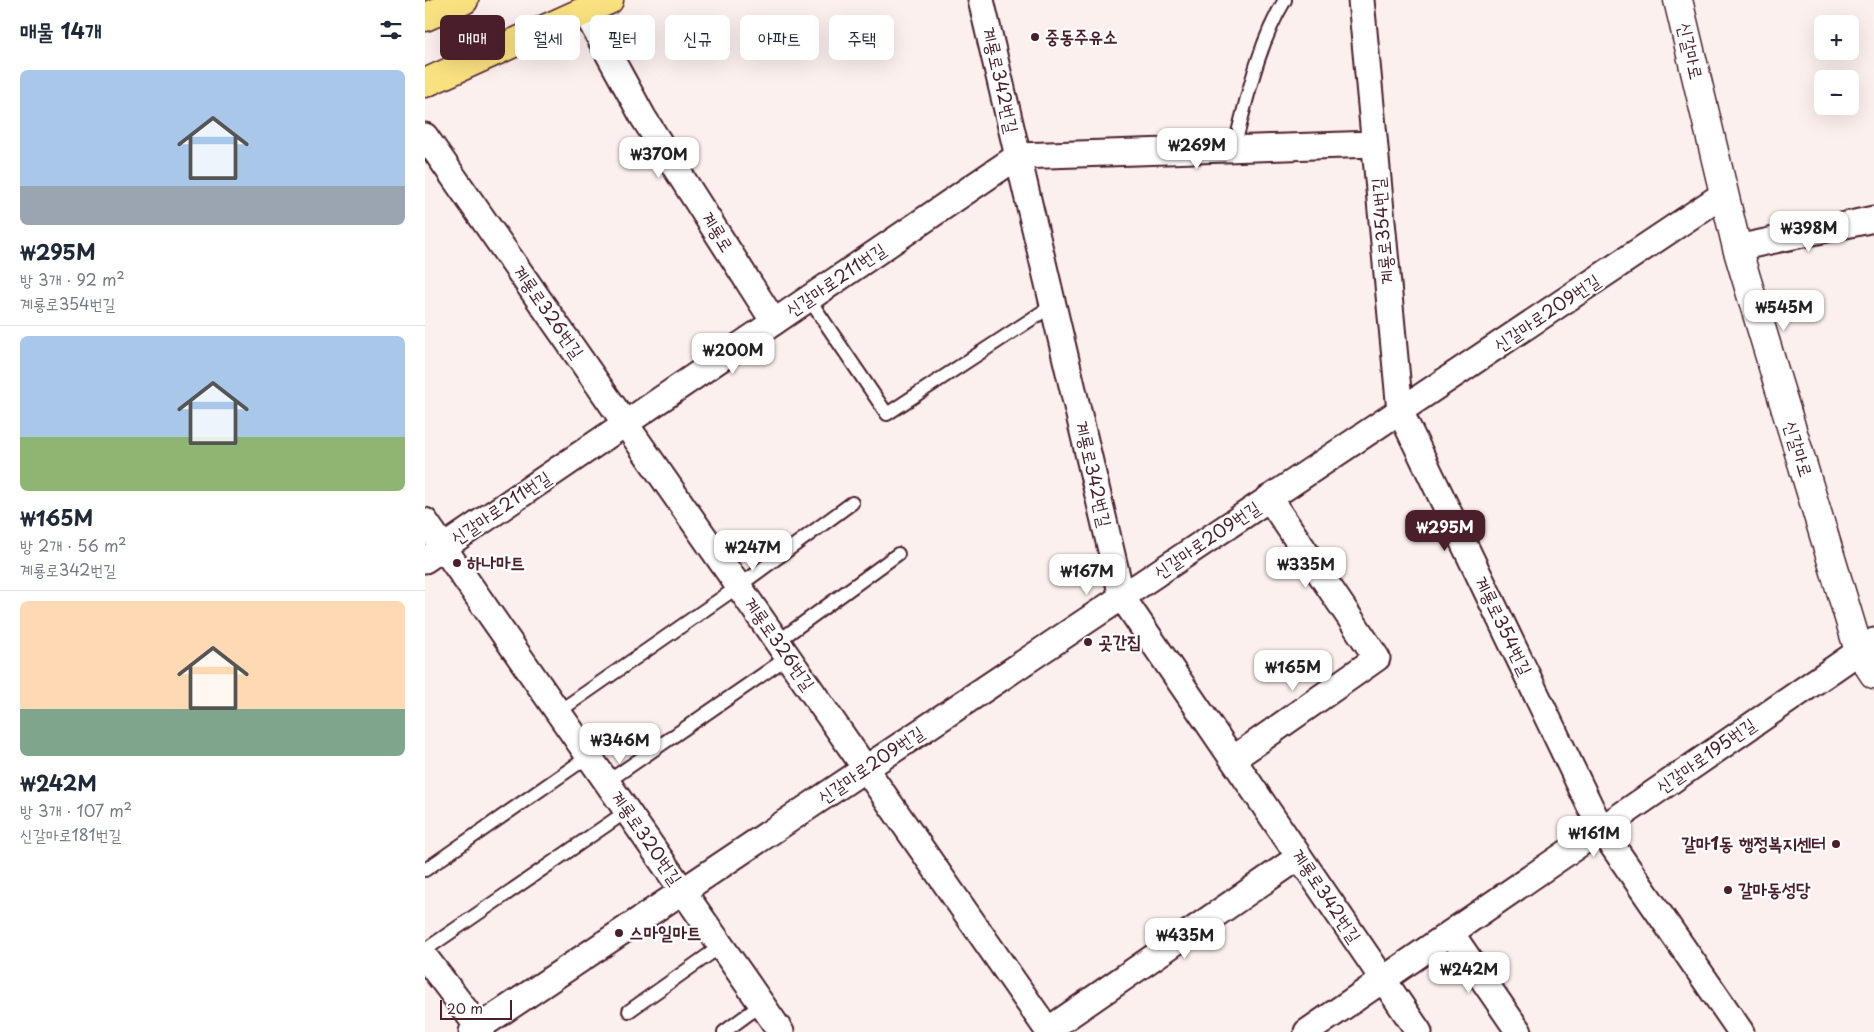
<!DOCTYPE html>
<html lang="ko">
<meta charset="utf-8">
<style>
:root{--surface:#fff;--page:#f2f2f3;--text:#1f2937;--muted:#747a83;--line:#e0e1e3;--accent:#4a1f2b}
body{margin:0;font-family:"Playpen Sans","Poor Story",sans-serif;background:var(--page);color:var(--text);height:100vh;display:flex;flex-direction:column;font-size:19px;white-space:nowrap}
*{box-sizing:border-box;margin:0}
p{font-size:16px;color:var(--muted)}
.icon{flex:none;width:28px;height:28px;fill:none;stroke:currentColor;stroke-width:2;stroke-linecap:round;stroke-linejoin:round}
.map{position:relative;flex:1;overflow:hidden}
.side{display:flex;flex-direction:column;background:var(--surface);width:425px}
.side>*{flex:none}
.banner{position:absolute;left:15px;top:15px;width:475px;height:45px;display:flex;gap:10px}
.controls{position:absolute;left:1389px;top:15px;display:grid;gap:10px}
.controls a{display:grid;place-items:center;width:45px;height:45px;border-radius:8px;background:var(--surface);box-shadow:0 5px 20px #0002;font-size:25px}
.scale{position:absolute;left:15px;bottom:12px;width:72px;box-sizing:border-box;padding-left:5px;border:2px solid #4a1f2b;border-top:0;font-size:14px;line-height:18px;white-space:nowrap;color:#4a1f2b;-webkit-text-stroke:4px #fff;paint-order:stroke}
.price{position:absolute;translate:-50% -42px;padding:0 11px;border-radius:10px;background:#fff;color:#222;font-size:16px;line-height:32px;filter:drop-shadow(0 1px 2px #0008)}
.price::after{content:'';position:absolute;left:50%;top:30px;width:15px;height:11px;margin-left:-8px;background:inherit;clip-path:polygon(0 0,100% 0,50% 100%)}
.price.active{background:var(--accent);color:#fff}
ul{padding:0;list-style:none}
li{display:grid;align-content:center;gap:10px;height:265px;padding:0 20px}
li+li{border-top:1px solid var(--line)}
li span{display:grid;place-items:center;height:155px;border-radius:8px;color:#555}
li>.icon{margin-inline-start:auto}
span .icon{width:90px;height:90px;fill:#fffc;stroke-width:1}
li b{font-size:21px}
h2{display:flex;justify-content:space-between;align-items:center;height:60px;padding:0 20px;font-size:21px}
.chip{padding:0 18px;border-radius:8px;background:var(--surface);box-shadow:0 5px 20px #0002;font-size:18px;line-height:45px}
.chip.active{background:var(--accent);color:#fff}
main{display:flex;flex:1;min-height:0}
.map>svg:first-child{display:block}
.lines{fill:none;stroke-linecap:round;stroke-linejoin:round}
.lane-casing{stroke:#4a1f2b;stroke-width:16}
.street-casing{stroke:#4a1f2b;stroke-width:29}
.secondary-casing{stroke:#4a1f2b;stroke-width:31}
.primary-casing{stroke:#4a1f2b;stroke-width:31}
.lane{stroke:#fff;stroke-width:12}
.street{stroke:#fff;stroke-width:25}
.secondary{stroke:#fff;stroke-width:28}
.primary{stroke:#fae180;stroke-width:28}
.poi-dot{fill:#4a1f2b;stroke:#fff;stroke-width:2}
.labels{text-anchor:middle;stroke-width:4.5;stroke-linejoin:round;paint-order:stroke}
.poi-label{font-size:18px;font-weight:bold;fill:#4a1f2b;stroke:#fff;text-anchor:start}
.street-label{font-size:18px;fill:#4a1f2b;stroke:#fff}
</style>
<main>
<section class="side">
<h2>매물 14개<svg class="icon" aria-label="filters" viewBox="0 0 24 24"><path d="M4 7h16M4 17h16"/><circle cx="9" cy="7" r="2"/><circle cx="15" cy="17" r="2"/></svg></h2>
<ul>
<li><span style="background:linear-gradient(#a9c7e8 75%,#9aa5b1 0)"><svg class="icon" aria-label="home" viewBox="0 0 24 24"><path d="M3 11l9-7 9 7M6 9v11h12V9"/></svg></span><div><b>₩295M</b><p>방 3개 · 92 m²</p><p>계룡로354번길</p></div></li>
<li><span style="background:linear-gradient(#a9c7e8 65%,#8fb573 0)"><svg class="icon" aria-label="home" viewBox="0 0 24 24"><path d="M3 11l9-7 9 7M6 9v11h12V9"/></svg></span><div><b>₩165M</b><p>방 2개 · 56 m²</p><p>계룡로342번길</p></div></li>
<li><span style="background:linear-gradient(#ffd9b3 70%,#7fa58c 0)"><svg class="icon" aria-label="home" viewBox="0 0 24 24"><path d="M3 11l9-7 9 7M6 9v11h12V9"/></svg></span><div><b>₩242M</b><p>방 3개 · 107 m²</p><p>신갈마로181번길</p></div></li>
</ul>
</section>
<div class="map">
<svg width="1449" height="1032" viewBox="0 0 1449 1032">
<rect width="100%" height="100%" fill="#fbf0ee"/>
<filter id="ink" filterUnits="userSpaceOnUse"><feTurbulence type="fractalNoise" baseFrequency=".02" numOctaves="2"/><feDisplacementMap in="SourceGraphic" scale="10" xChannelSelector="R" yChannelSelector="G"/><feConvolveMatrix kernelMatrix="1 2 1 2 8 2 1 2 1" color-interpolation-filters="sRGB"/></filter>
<g filter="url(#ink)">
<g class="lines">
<g class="lane-casing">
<g id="lane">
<path d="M809,148c13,-49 24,-104 51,-148"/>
<polyline points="384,299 462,414 628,305"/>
<polyline points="352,642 473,554"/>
<polyline points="133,712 314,586 427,503"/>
<polyline points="182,782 363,657"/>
<polyline points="0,870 164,756"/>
<polyline points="0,950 202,811"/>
<polyline points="204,1011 296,946"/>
<polyline points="299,1032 337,1004"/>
</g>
</g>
<g class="street-casing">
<g id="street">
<polyline points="556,0 697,597 994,1032"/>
<polyline points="936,0 975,411 1176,829 1316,1032"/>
<polyline points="160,11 218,117 349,322"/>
<polyline points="0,136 624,1032"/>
<polyline points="1312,248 1449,219"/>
<polyline points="0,521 356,1032"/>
<polyline points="0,560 593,156 949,144"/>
<polyline points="808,759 952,658 844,498"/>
<polyline points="1026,933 1094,1032"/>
<polyline points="0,957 57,1032"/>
<polyline points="623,1030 874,857"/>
<polyline points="47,1032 1299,194"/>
<polyline points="882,1032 1449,641"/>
</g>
</g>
<g class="secondary-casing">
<polyline id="secondary" points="1253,0 1312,248 1434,651 1449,674"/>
</g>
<g class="primary-casing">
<g id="primary">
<polyline points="0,17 39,0"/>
<polyline points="0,83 184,0"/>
</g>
</g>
<use href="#lane" class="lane"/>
<use href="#street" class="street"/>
<use href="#secondary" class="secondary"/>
<use href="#primary" class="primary"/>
</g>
</g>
<g class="poi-dot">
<circle cx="610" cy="37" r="5"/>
<circle cx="32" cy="563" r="5"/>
<circle cx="663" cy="642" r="5"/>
<circle cx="1411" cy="844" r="5"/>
<circle cx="1303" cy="890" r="5"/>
<circle cx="194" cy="933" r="5"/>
</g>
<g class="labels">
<g class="poi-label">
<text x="620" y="43">중동주유소</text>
<text x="42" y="569">하나마트</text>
<text x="673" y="648">곳간집</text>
<text x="1401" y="850" text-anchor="end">갈마1동 행정복지센터</text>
<text x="1313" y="896">갈마동성당</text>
<text x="204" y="939">스마일마트</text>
</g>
<g class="street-label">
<text transform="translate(1265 51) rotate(77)" y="6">신갈마로</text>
<text transform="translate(575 80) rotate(77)" y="6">계룡로342번길</text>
<text transform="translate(958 231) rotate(-95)" y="6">계룡로354번길</text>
<text transform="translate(292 232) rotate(58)" y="6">계룡로</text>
<text transform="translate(411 280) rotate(-34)" y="6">신갈마로211번길</text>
<text transform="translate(123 312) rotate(55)" y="6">계룡로326번길</text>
<text transform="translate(1122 313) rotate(-34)" y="6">신갈마로209번길</text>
<text transform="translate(1373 449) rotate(73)" y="6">신갈마로</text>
<text transform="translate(668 474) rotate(77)" y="6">계룡로342번길</text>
<text transform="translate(76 508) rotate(-34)" y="6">신갈마로211번길</text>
<text transform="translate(782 540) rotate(-34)" y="6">신갈마로209번길</text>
<text transform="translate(1078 626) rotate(64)" y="6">계룡로354번길</text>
<text transform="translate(354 644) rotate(55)" y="6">계룡로326번길</text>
<text transform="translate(1281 756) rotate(-35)" y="6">신갈마로195번길</text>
<text transform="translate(446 765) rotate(-34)" y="6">신갈마로209번길</text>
<text transform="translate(221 838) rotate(55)" y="6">계룡로320번길</text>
<text transform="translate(901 896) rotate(56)" y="6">계룡로342번길</text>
</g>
</g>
</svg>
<div class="controls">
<a>+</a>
<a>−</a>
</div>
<div class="scale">20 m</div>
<b class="price" style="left:772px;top:170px">₩269M</b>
<b class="price" style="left:234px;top:179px">₩370M</b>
<b class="price" style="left:1384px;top:253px">₩398M</b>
<b class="price" style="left:1359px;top:332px">₩545M</b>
<b class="price" style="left:308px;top:375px">₩200M</b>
<b class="price active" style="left:1020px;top:552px">₩295M</b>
<b class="price" style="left:328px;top:572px">₩247M</b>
<b class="price" style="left:881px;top:589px">₩335M</b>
<b class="price" style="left:662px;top:596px">₩167M</b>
<b class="price" style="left:868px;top:692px">₩165M</b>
<b class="price" style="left:195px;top:765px">₩346M</b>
<b class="price" style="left:1169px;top:858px">₩161M</b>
<b class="price" style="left:760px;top:960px">₩435M</b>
<b class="price" style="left:1044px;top:994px">₩242M</b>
<div class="banner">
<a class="chip active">매매</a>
<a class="chip">월세</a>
<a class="chip">필터</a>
<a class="chip">신규</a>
<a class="chip">아파트</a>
<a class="chip">주택</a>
</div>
</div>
</main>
